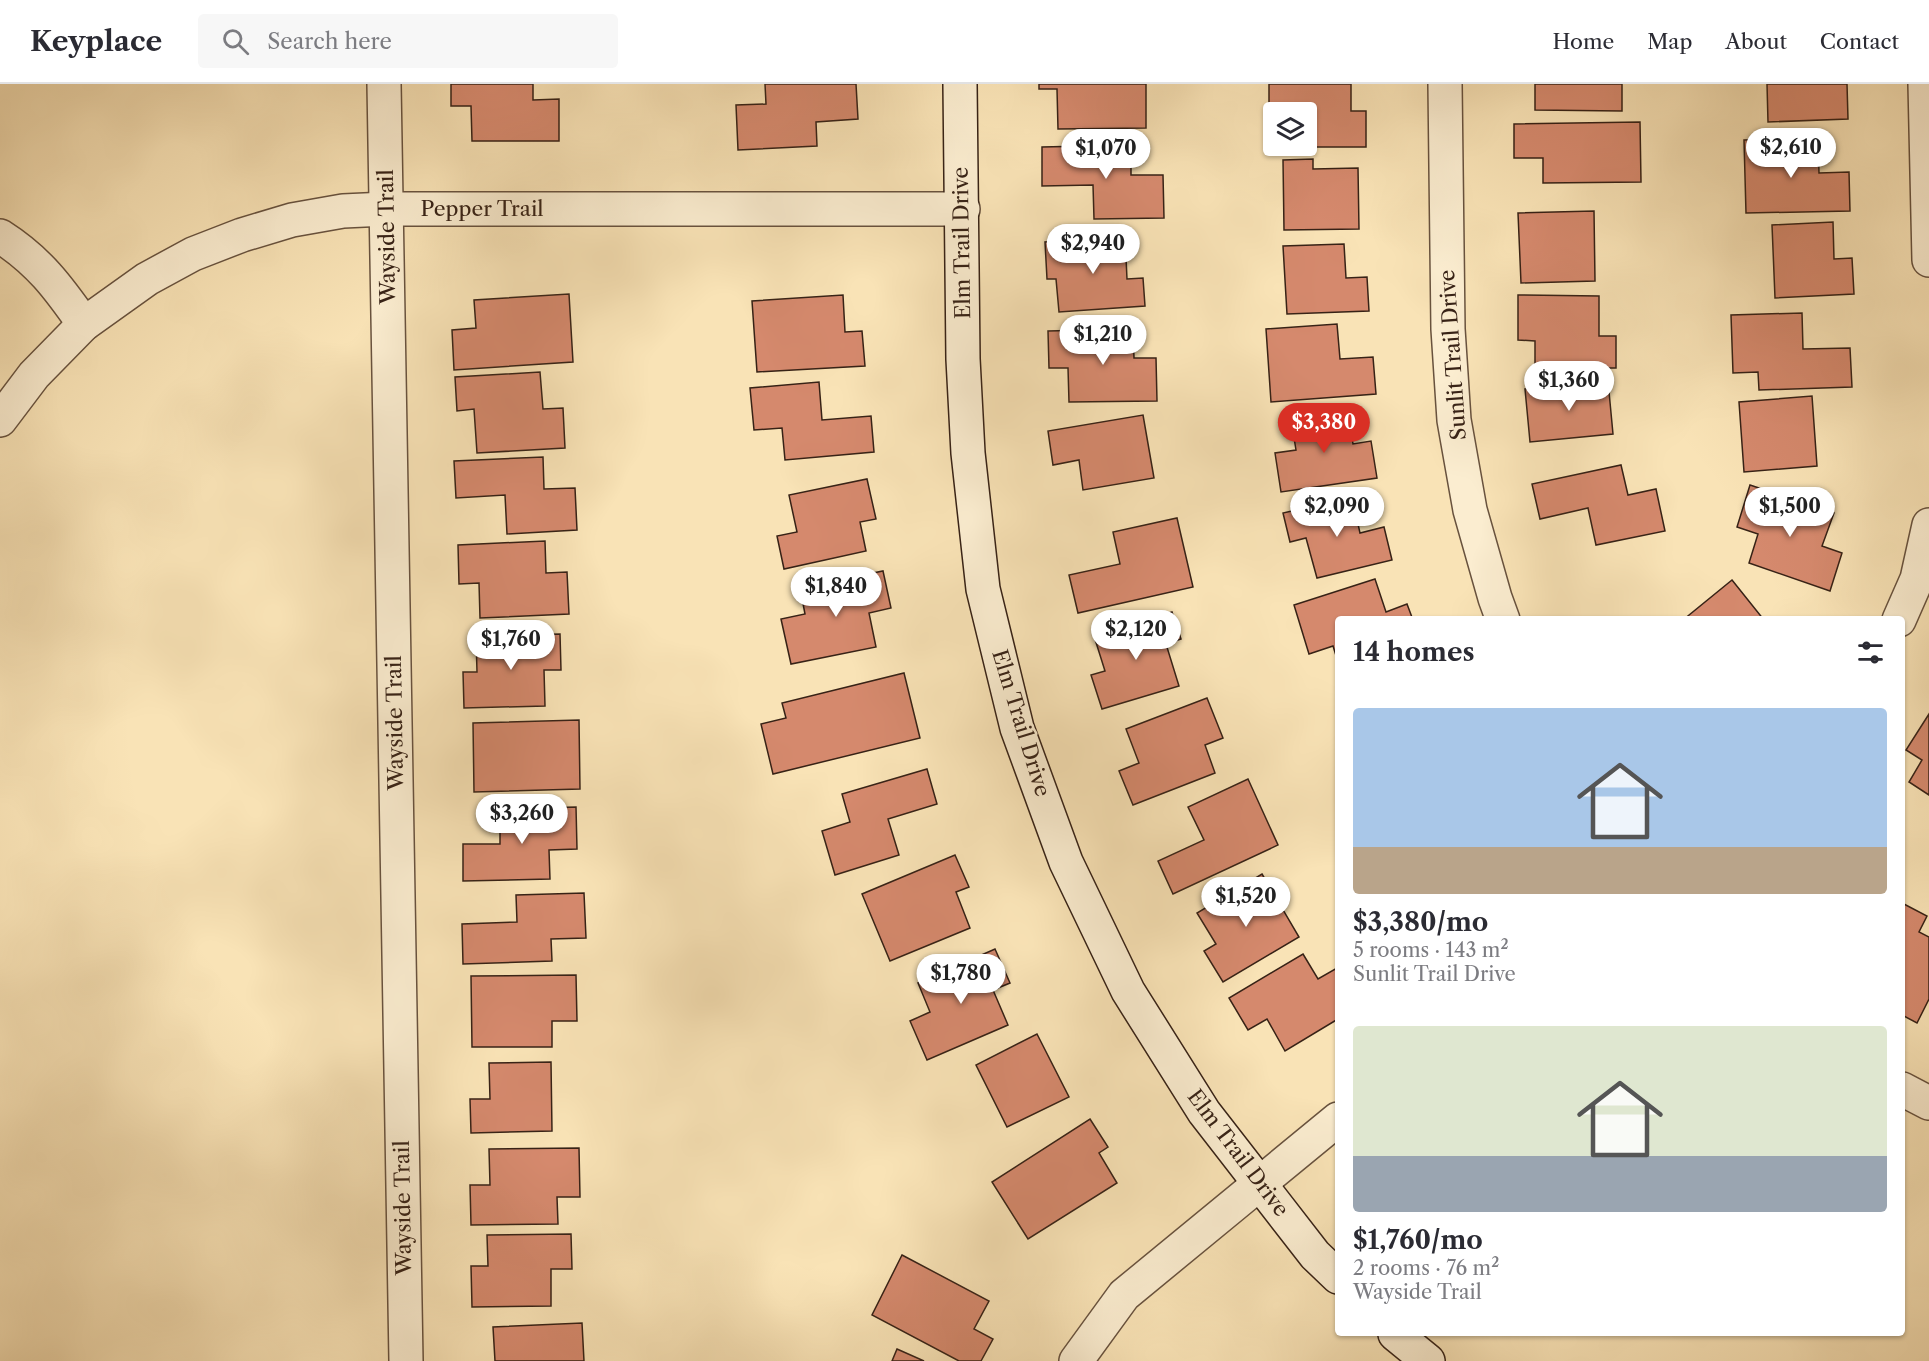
<!DOCTYPE html>
<meta charset="utf-8">
<style>
:root{--surface:#fff;--page:#f7f7f7;--text:#2b2b33;--muted:#7c7c81;--line:#e1e1e2;--accent:#d93025}
body{margin:0;font-family:"Libre Caslon Text",serif;background:var(--page);color:var(--text);height:100vh;display:flex;flex-direction:column;font-size:22px;white-space:nowrap}
*{box-sizing:border-box;margin:0}
p{font-size:20px;color:var(--muted)}
.icon{flex:none;width:33px;height:33px;fill:none;stroke:currentColor;stroke-width:2;stroke-linecap:round;stroke-linejoin:round}
.map{position:relative;flex:1;overflow:hidden}
.drawer{position:absolute;left:1335px;top:532px;width:570px;height:720px;display:flex;flex-direction:column;background:var(--surface);border-radius:6px;box-shadow:0 2px 4px #0004}
.drawer>*{flex:none}
.fabs{position:absolute;left:1263px;top:18px;display:grid;gap:12px}
.fabs a{display:grid;place-items:center;width:54px;height:54px;border-radius:6px;background:var(--surface);box-shadow:0 2px 4px #0004;font-size:30px}
.price{position:absolute;translate:-50% -51px;padding:0 14px;border-radius:21px;background:#fff;color:#222;font-size:20px;line-height:39px;filter:drop-shadow(0 2px 3px #0008)}
.price::after{content:'';position:absolute;left:50%;top:36px;width:18px;height:14px;margin-left:-9px;background:inherit;clip-path:polygon(0 0,100% 0,50% 100%)}
.price.current{background:var(--accent);color:#fff}
ul{padding:0;list-style:none}
li{display:grid;align-content:center;gap:12px;height:318px;padding:0 18px}
li span{display:grid;place-items:center;height:186px;border-radius:6px;color:#555}
li>.icon{margin-inline-start:auto}
span .icon{width:108px;height:108px;fill:#fffc;stroke-width:1}
li b{font-size:26px}
h2{display:flex;justify-content:space-between;align-items:center;height:72px;padding:0 18px;font-size:26px}
header{display:flex;align-items:center;gap:36px;box-sizing:border-box;height:84px;padding:0 30px;background:var(--surface);border-bottom:2px solid var(--line)}
header strong{font-size:28px}
nav{display:flex;gap:33px;margin-inline-start:auto;font-size:21px}
.search{width:420px;height:54px;background:var(--page);display:flex;align-items:center;gap:15px;box-sizing:border-box;padding:0 21px;border-radius:6px;color:var(--muted);font-size:22px}
.map>svg:first-child{display:block}
.building{fill:#d5896d;stroke:#372216;stroke-width:1.5}
.lines{fill:none;stroke-linecap:round;stroke-linejoin:round}
.street-casing{stroke:#68523e;stroke-width:36}
.secondary-casing{stroke:#372216;stroke-width:36}
.street{stroke:#fbedd0;stroke-width:33}
.secondary{stroke:#fbedd0;stroke-width:33}
.labels{text-anchor:middle;stroke-width:5;stroke-linejoin:round;paint-order:stroke}
.street-label{font-size:21px;fill:#372216;stroke:#fbedd0}
</style>
<header>
<strong>Keyplace</strong>
<div class="search"><svg class="icon" aria-label="search" viewBox="0 0 24 24"><circle cx="10" cy="10" r="6"/><path d="M15 15l6 6"/></svg>Search here</div>
<nav><a>Home</a><a>Map</a><a>About</a><a>Contact</a></nav>
</header>
<div class="map">
<svg width="1929" height="1277" viewBox="0 0 1929 1277">
<rect width="100%" height="100%" fill="#f9e3b6"/>
<filter id="stains"><feTurbulence type="fractalNoise" baseFrequency=".00333" numOctaves="4"/><feColorMatrix values="0 0 0 0 .2 0 0 0 0 .09 0 0 0 0 .02 0 0 0 .5 -.17"/></filter>
<radialGradient id="worn" r=".72"><stop offset=".6" stop-color="#630" stop-opacity="0"/><stop offset="1" stop-color="#630" stop-opacity=".3"/></radialGradient>
<g class="building">
<polygon points="451,0 533,0 533,16 559,15 559,57 472,57 471,22 451,22"/>
<polygon points="765,0 856,0 858,35 816,38 817,62 738,66 736,21 766,20"/>
<polygon points="1039,0 1146,0 1146,44 1058,45 1057,5 1039,5"/>
<polygon points="1269,0 1351,0 1351,27 1366,27 1366,63 1287,63 1287,62 1306,62 1306,28 1287,28 1287,21 1269,21"/>
<polygon points="1535,0 1622,0 1622,27 1535,26"/>
<polygon points="1767,0 1847,0 1848,35 1768,38"/>
<polygon points="1640,38 1641,98 1543,99 1543,74 1514,74 1514,40"/>
<polygon points="1818,54 1819,89 1849,88 1850,127 1746,129 1744,56"/>
<polygon points="1131,61 1131,91 1163,91 1164,134 1094,135 1093,101 1042,102 1042,63"/>
<polygon points="1313,75 1313,85 1358,84 1359,145 1284,146 1283,76"/>
<polygon points="1594,127 1595,197 1521,199 1518,129"/>
<polygon points="1833,138 1834,175 1852,174 1854,210 1775,214 1772,141"/>
<polygon points="1125,152 1127,195 1143,194 1145,222 1059,228 1056,195 1047,195 1045,158"/>
<polygon points="1344,160 1346,194 1367,193 1369,227 1287,230 1283,162"/>
<polygon points="569,210 573,278 454,286 452,246 476,244 474,216"/>
<polygon points="843,211 845,248 862,247 865,282 757,288 752,217"/>
<polygon points="1518,211 1599,212 1599,252 1616,252 1616,284 1535,284 1535,257 1518,256"/>
<polygon points="1802,229 1803,265 1850,264 1852,303 1759,306 1758,288 1733,289 1731,231"/>
<polygon points="1337,240 1340,275 1373,273 1376,310 1271,318 1266,245"/>
<polygon points="1133,245 1134,274 1156,274 1157,317 1069,318 1068,284 1049,284 1048,247"/>
<polygon points="540,288 543,325 563,324 565,364 477,369 474,325 457,327 455,293"/>
<polygon points="1608,297 1613,350 1530,358 1525,305"/>
<polygon points="819,298 822,336 871,332 874,368 785,376 782,344 754,346 750,304"/>
<polygon points="1812,312 1817,382 1744,388 1739,318"/>
<polygon points="1348,327 1353,360 1371,357 1377,394 1281,408 1275,369 1296,366 1291,335"/>
<polygon points="1143,331 1154,394 1083,406 1079,376 1053,381 1048,347"/>
<polygon points="543,373 544,405 575,404 577,446 507,450 505,411 456,414 454,377"/>
<polygon points="1621,381 1628,411 1656,405 1665,447 1596,461 1588,424 1540,435 1532,400"/>
<polygon points="867,395 876,435 860,438 866,467 784,485 777,452 797,448 789,411"/>
<polygon points="1750,401 1834,429 1822,462 1842,469 1830,507 1749,479 1758,450 1737,443"/>
<polygon points="1352,413 1360,449 1384,443 1392,476 1317,494 1306,454 1290,458 1283,429"/>
<polygon points="1177,434 1193,503 1078,529 1069,491 1120,480 1113,448"/>
<polygon points="545,457 546,489 567,488 569,530 480,534 479,499 459,500 458,461"/>
<polygon points="883,487 891,524 869,529 876,563 791,580 781,535 805,530 800,504"/>
<polygon points="1375,495 1386,528 1407,520 1413,536 1338,536 1338,578 1333,562 1309,570 1294,521"/>
<polygon points="1732,496 1764,536 1683,536"/>
<polygon points="1172,528 1181,555 1166,560 1179,602 1102,625 1091,591 1105,587 1094,552"/>
<polygon points="560,550 561,586 544,586 545,622 464,624 463,588 477,588 476,552"/>
<polygon points="904,589 920,654 773,690 761,640 786,634 782,619"/>
<polygon points="1207,614 1223,654 1205,661 1215,689 1133,721 1119,687 1139,679 1126,645"/>
<polygon points="1929,630 1929,711 1909,698 1922,676 1906,666"/>
<polygon points="579,636 580,705 474,708 473,639"/>
<polygon points="927,685 937,720 888,735 899,771 835,791 822,747 850,738 842,710"/>
<polygon points="1248,695 1278,761 1173,810 1158,777 1204,756 1188,723"/>
<polygon points="576,723 577,765 549,766 550,795 463,797 463,760 500,760 500,725"/>
<polygon points="955,771 969,803 956,808 970,844 890,877 862,810"/>
<polygon points="1262,790 1299,853 1223,898 1204,867 1216,860 1197,829"/>
<polygon points="584,809 586,854 551,855 552,877 463,880 462,840 517,838 516,811"/>
<polygon points="1902,819 1927,832 1919,848 1929,853 1929,915 1917,939 1902,931"/>
<polygon points="995,865 1010,899 993,906 1008,941 927,976 910,937 930,928 918,899"/>
<polygon points="1303,870 1318,895 1337,884 1338,886 1338,935 1285,967 1267,935 1248,946 1229,914"/>
<polygon points="576,891 577,937 552,937 552,963 472,963 471,892"/>
<polygon points="1037,950 1069,1013 1007,1043 976,981"/>
<polygon points="551,978 552,1047 471,1049 470,1015 490,1015 489,979"/>
<polygon points="1090,1035 1108,1063 1099,1069 1117,1099 1028,1155 992,1098"/>
<polygon points="579,1064 580,1113 557,1113 558,1140 471,1141 470,1101 490,1101 489,1065"/>
<polygon points="571,1150 572,1185 551,1185 551,1222 472,1223 471,1182 488,1182 487,1151"/>
<polygon points="902,1171 989,1217 974,1245 993,1255 981,1277 959,1277 872,1231"/>
<polygon points="582,1239 584,1277 495,1277 493,1243"/>
<polygon points="897,1265 924,1277 892,1277"/>
</g>
<g class="lines">
<g class="street-casing">
<g id="street">
<polyline points="384,0 406,1277"/>
<polyline points="1445,0 1448,245 1454,336 1470,426 1495,514 1503,536"/>
<polyline points="1925,0 1929,176"/>
<path d="M0,152c39,25 58,51 84,88"/>
<polyline points="0,336 34,291 84,240 147,195 193,170 242,151 292,136 343,127 386,125 963,125"/>
<polyline points="1899,536 1917,495 1929,441"/>
<polyline points="1902,1005 1929,1019"/>
<polyline points="1076,1277 1124,1211 1338,1035"/>
</g>
</g>
<g class="secondary-casing">
<g id="secondary">
<polyline points="960,0 963,275 968,369 983,505 1017,644 1066,778 1128,907 1204,1028 1315,1171 1338,1193"/>
<polyline points="1395,1250 1428,1277"/>
</g>
</g>
<use href="#street" class="street"/>
<use href="#secondary" class="secondary"/>
</g>
<g class="labels">
<g class="street-label">
<text x="482" y="132">Pepper Trail</text>
<text transform="translate(387 153) rotate(-91)" y="7">Wayside Trail</text>
<text transform="translate(962 159) rotate(-91)" y="7">Elm Trail Drive</text>
<text transform="translate(1453 271) rotate(-94)" y="7">Sunlit Trail Drive</text>
<text transform="translate(395 639) rotate(-91)" y="7">Wayside Trail</text>
<text transform="translate(1021 639) rotate(73)" y="7">Elm Trail Drive</text>
<text transform="translate(1238 1069) rotate(53)" y="7">Elm Trail Drive</text>
<text transform="translate(403 1124) rotate(-91)" y="7">Wayside Trail</text>
</g>
</g>
<rect width="100%" height="100%" filter="url(#stains)"/>
<rect width="100%" height="100%" fill="url(#worn)"/>
</svg>
<div class="fabs">
<a><svg class="icon" aria-label="layers" viewBox="0 0 24 24"><path d="M12 4l9 5-9 5-9-5zM3 14l9 5 9-5"/></svg></a>
</div>
<b class="price" style="left:1791px;top:95px">$2,610</b>
<b class="price" style="left:1106px;top:96px">$1,070</b>
<b class="price" style="left:1093px;top:191px">$2,940</b>
<b class="price" style="left:1103px;top:282px">$1,210</b>
<b class="price" style="left:1569px;top:328px">$1,360</b>
<b class="price current" style="left:1324px;top:370px">$3,380</b>
<b class="price" style="left:1337px;top:454px">$2,090</b>
<b class="price" style="left:1790px;top:454px">$1,500</b>
<b class="price" style="left:836px;top:534px">$1,840</b>
<b class="price" style="left:1136px;top:577px">$2,120</b>
<b class="price" style="left:511px;top:587px">$1,760</b>
<b class="price" style="left:522px;top:761px">$3,260</b>
<b class="price" style="left:1246px;top:844px">$1,520</b>
<b class="price" style="left:961px;top:921px">$1,780</b>
<section class="drawer">
<h2>14 homes<svg class="icon" aria-label="filters" viewBox="0 0 24 24"><path d="M4 7h16M4 17h16"/><circle cx="9" cy="7" r="2"/><circle cx="15" cy="17" r="2"/></svg></h2>
<ul>
<li><span style="background:linear-gradient(#a9c7e8 75%,#b9a48a 0)"><svg class="icon" aria-label="home" viewBox="0 0 24 24"><path d="M3 11l9-7 9 7M6 9v11h12V9"/></svg></span><div><b>$3,380/mo</b><p>5 rooms · 143 m²</p><p>Sunlit Trail Drive</p></div></li>
<li><span style="background:linear-gradient(#dfe7d0 70%,#9aa5b1 0)"><svg class="icon" aria-label="home" viewBox="0 0 24 24"><path d="M3 11l9-7 9 7M6 9v11h12V9"/></svg></span><div><b>$1,760/mo</b><p>2 rooms · 76 m²</p><p>Wayside Trail</p></div></li>
</ul>
</section>
</div>
